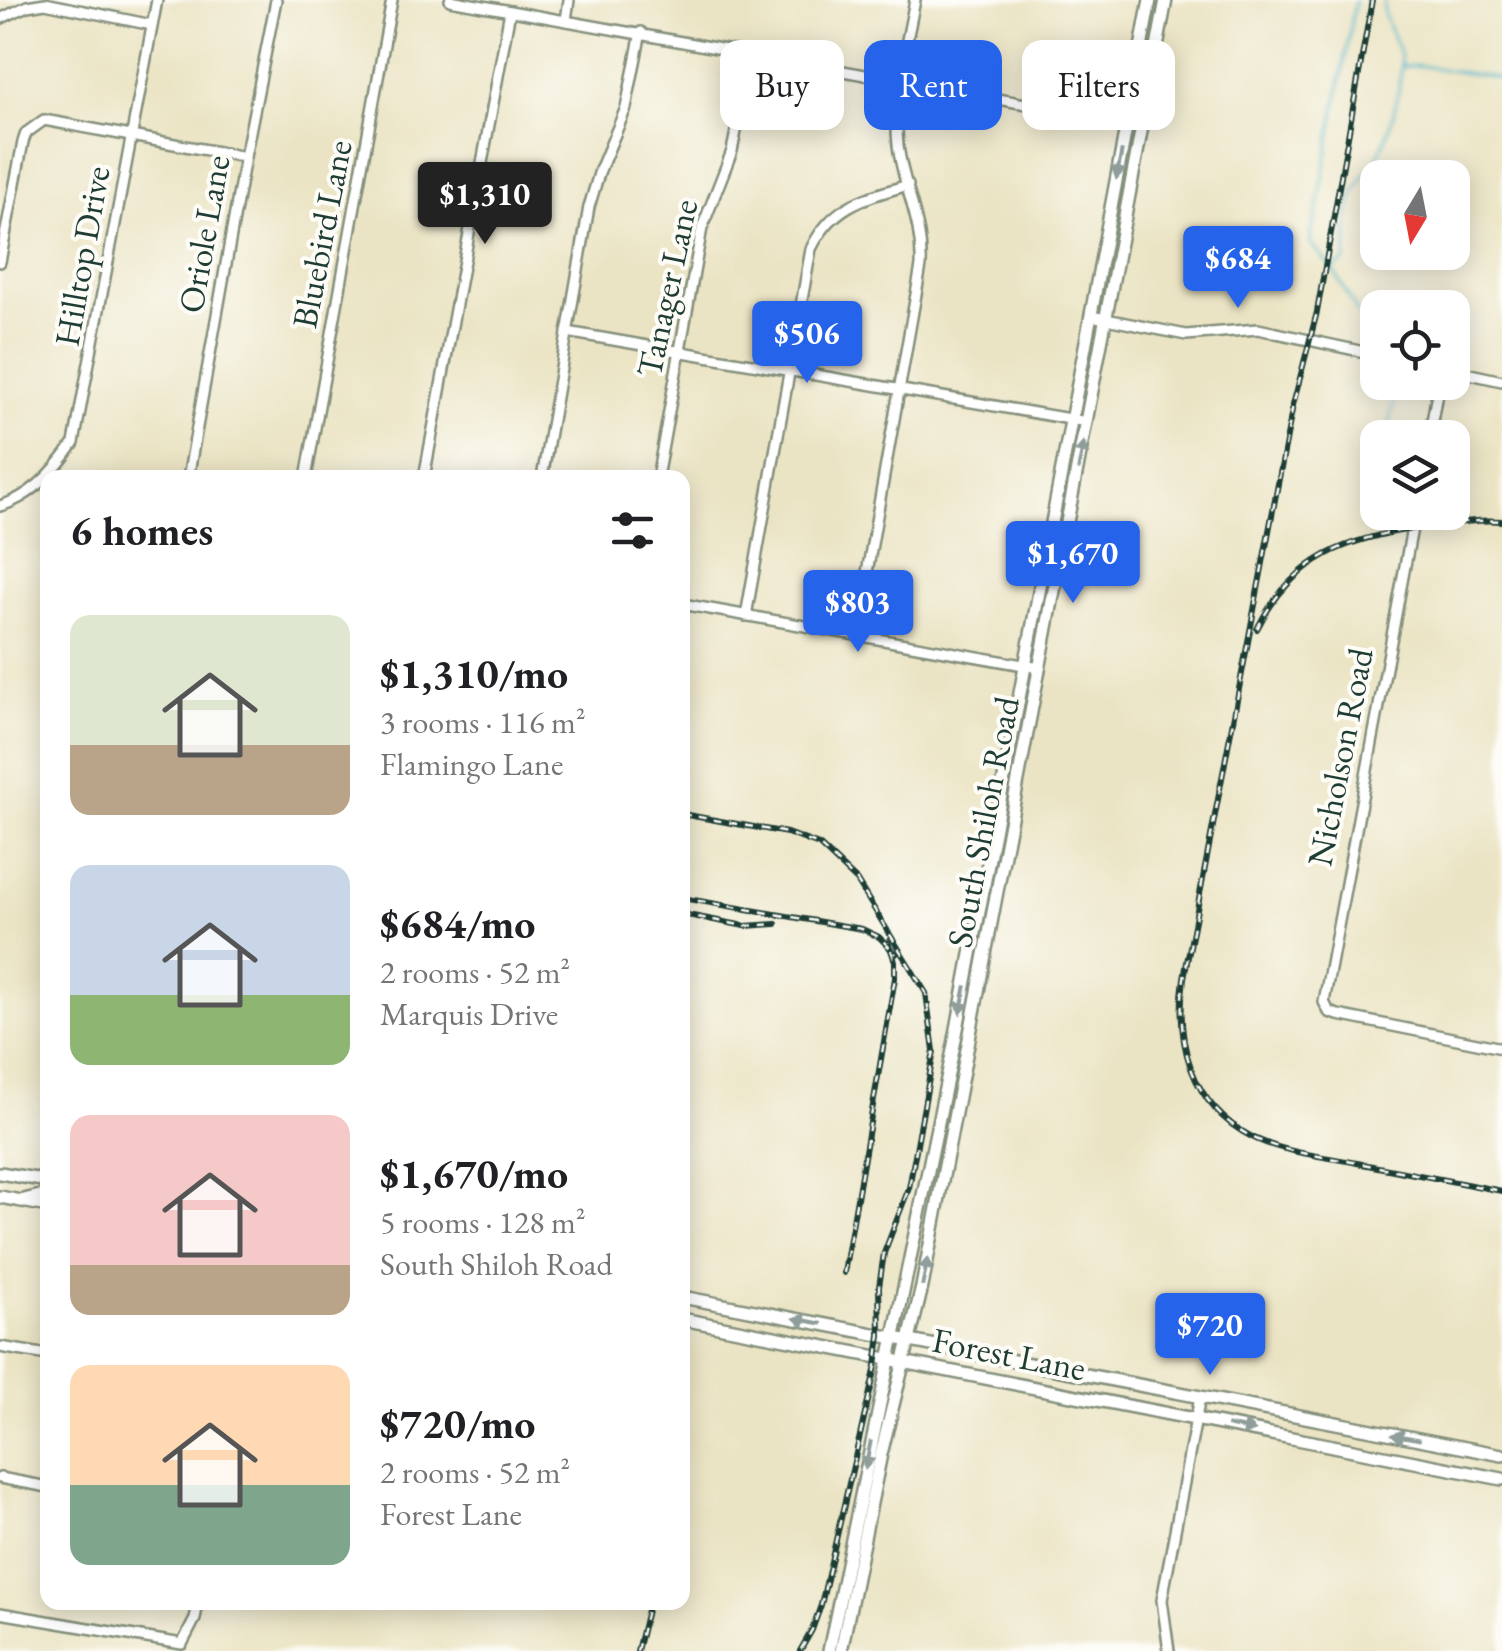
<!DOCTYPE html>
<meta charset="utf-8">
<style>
:root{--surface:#fff;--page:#f6f6f6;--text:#202124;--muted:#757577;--accent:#2563eb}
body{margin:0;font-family:"EB Garamond",serif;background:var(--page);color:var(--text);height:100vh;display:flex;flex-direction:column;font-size:38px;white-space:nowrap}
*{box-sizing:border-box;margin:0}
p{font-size:32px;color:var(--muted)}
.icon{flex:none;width:55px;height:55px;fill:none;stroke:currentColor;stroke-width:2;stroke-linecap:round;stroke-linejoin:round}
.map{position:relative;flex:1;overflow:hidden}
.sheet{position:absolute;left:40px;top:470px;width:650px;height:1140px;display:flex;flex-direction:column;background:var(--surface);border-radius:20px;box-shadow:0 5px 25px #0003}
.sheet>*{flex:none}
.guide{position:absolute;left:720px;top:40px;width:630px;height:90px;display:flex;gap:20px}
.needle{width:65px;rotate:190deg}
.fabs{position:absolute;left:1360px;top:160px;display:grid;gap:20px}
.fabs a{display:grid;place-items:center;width:110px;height:110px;border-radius:20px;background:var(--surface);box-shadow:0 5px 25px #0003;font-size:50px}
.price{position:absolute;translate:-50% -85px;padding:0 22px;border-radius:10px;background:var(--accent);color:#fff;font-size:32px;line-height:65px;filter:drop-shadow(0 2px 5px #0008)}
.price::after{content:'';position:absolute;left:50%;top:60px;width:30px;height:22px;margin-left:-15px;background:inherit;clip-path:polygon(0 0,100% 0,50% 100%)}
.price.selected{background:#222;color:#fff}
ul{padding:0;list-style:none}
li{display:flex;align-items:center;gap:30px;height:250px;padding:0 30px}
li span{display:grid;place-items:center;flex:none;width:280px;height:200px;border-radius:20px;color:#555}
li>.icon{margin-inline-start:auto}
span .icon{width:120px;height:120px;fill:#fffc;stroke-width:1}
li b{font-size:42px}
h2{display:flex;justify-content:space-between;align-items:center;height:120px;padding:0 30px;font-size:42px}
.pill{padding:0 35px;border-radius:20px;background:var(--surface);box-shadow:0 5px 25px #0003;font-size:35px;line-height:90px}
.pill.selected{background:var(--accent);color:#fff}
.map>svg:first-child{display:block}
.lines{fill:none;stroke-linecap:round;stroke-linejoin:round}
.stream{stroke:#49b3c7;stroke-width:2.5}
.minor-casing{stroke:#85907c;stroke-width:14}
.major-casing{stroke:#85907c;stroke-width:16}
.minor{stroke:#fff;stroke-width:9}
.major{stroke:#fff;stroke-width:11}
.rail-casing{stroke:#1f3d34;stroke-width:6}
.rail{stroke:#fdfcf7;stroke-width:2.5;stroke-dasharray:8;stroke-linecap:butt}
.oneway{fill:#8f9e9a}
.labels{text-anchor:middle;stroke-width:8;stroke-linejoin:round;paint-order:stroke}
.street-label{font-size:35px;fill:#1f3d34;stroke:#fdfcf7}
</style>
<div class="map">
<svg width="1502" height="1651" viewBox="0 0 1502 1651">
<rect width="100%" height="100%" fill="#fdfcf7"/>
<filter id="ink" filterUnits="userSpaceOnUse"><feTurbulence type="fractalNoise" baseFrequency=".01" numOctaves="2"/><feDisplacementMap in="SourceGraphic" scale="20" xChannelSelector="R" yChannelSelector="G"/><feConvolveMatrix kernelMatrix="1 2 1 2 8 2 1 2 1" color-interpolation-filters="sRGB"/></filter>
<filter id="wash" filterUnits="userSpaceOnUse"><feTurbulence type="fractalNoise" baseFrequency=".0048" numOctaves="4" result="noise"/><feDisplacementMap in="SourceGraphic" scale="40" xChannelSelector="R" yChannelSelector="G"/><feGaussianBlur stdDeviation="2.25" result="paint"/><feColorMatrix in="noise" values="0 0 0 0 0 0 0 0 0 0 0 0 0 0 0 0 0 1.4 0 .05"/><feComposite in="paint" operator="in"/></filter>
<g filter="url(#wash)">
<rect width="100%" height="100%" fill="#ebe4c4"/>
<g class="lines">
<g class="stream">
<polyline points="1355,0 1317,213 1310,236 1311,244 1333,269 1361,319 1378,335"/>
<polyline points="1401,67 1417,65 1502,79"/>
<path d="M1334,268l11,-7c5,-20 0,-39 7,-62 5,-17 20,-31 28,-47 11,-24 20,-58 21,-85 1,-25 -20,-42 -17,-67"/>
<polyline points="1387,438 1397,382"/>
</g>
</g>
</g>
<g filter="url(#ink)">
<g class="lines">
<g class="minor-casing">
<g id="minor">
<polyline points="450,0 1142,125"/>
<polyline points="0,19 27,6 45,3 152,25"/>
<polyline points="566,20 569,0"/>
<polyline points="0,262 23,142 26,133 44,120 245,157"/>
<polyline points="1091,316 1186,335 1258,329 1378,355"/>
<polyline points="567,332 1087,422"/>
<polyline points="1452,370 1502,381"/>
<polyline points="1429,438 1439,382"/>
<polyline points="188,478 245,157 276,0"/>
<polyline points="306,478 392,0"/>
<polyline points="424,478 510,11"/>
<polyline points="542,478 589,207 600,170 626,108 641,32"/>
<polyline points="657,478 702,228 732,151 752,53"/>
<path d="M0,506c32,-9 56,-36 74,-63l83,-443"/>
<polyline points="1415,512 1324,1002 1329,1012 1338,1015 1502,1048"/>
<polyline points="682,604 1040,668"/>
<path d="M746,616l65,-367c21,-44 53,-51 97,-64"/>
<path d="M856,635l65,-369c2,-46 -18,-78 -23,-121 -5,-48 8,-98 17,-145"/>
<polyline points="0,1347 48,1355"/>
<polyline points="0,1478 48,1487"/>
<polyline points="0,1613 182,1644 195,1619 198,1602"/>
<polyline points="1169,1651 1162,1600 1200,1397"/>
</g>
</g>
<g class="major-casing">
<g id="major">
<polyline points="0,1173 48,1181"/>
<polyline points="0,1197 48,1206"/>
<polyline points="24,1200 48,1194"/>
<polyline points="682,1297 1502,1455"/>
<polyline points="682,1319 1502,1479"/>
<polyline points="829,1651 954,1045 1150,0"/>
<polyline points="841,1651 881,1454 922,1287 1166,0"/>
</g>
</g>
<use href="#minor" class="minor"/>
<use href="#major" class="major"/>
<g class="rail-casing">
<g id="rail">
<path d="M1372,0l-55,312 -24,93 -109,573c-9,63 6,127 68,159 32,16 71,19 105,26 49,9 97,19 145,28"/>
<path d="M1257,629c37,-73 92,-92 168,-102 26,-3 51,-8 77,-6"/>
<polyline points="682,814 787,833 819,845 857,881 926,993 934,1051 909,1188 884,1253 879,1287 880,1335 876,1366 821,1605 812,1630 800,1651"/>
<polyline points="682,898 862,929 879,937 896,954"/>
<polyline points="682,914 745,926 776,924"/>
<polyline points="844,1273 895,978 895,961 888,942"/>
<polyline points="637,1651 649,1602"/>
</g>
</g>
<use href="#rail" class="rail"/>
</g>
<defs><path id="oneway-solid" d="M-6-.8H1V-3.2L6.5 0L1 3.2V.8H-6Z" transform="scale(2.5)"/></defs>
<g class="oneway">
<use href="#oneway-solid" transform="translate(1119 165) rotate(101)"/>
<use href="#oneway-solid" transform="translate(1081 456) rotate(-79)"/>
<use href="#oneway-solid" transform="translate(963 1000) rotate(101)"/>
<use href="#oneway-solid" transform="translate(925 1272) rotate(-79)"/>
<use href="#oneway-solid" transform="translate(808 1321) rotate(-169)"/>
<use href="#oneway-solid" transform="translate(1241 1428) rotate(11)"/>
<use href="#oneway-solid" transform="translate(1406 1437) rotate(-170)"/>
<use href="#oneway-solid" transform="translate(868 1455) rotate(101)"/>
</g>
</g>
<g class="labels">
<g class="street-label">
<text transform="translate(204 234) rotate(-80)" y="12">Oriole Lane</text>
<text transform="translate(322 234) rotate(-79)" y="12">Bluebird Lane</text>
<text transform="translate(82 256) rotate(-80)" y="12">Hilltop Drive</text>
<text transform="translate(667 288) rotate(-78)" y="12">Tanager Lane</text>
<text transform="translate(1340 757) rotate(-79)" y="12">Nicholson Road</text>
<text transform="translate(983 822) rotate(-79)" y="12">South Shiloh Road</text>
<text transform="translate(1009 1354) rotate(11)" y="12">Forest Lane</text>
</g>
</g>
</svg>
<div class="fabs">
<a><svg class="needle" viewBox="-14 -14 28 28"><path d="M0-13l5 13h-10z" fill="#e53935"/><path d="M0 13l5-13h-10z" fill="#757577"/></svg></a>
<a><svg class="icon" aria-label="locate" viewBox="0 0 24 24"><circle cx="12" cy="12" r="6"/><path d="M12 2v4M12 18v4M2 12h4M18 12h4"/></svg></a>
<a><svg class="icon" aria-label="layers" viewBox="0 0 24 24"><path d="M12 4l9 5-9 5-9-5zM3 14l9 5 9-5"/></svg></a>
</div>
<b class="price selected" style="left:485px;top:247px">$1,310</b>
<b class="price" style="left:1238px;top:311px">$684</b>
<b class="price" style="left:807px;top:386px">$506</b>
<b class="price" style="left:1073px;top:606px">$1,670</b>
<b class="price" style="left:858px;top:655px">$803</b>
<b class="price" style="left:1210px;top:1378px">$720</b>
<div class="guide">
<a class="pill">Buy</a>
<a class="pill selected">Rent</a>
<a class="pill">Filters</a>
</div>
<section class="sheet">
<h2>6 homes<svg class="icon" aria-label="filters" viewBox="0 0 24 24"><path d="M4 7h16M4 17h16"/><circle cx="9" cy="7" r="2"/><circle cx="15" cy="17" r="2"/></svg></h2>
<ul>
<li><span style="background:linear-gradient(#dfe7d0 65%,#b9a48a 0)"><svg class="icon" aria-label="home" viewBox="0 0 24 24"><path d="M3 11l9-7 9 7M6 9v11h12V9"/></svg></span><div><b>$1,310/mo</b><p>3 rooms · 116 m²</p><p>Flamingo Lane</p></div></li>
<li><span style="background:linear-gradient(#c9d6e8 65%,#8fb573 0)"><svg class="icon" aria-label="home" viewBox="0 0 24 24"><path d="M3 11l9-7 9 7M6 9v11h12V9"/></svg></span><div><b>$684/mo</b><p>2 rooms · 52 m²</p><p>Marquis Drive</p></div></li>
<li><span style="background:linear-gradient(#f6c9c9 75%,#b9a48a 0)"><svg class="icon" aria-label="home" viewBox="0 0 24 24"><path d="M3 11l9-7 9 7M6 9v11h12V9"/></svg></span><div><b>$1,670/mo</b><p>5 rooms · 128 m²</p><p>South Shiloh Road</p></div></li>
<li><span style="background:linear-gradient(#ffd9b3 60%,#7fa58c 0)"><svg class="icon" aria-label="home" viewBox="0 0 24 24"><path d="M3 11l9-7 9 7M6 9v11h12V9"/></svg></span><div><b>$720/mo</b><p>2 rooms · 52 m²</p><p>Forest Lane</p></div></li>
</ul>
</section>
</div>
